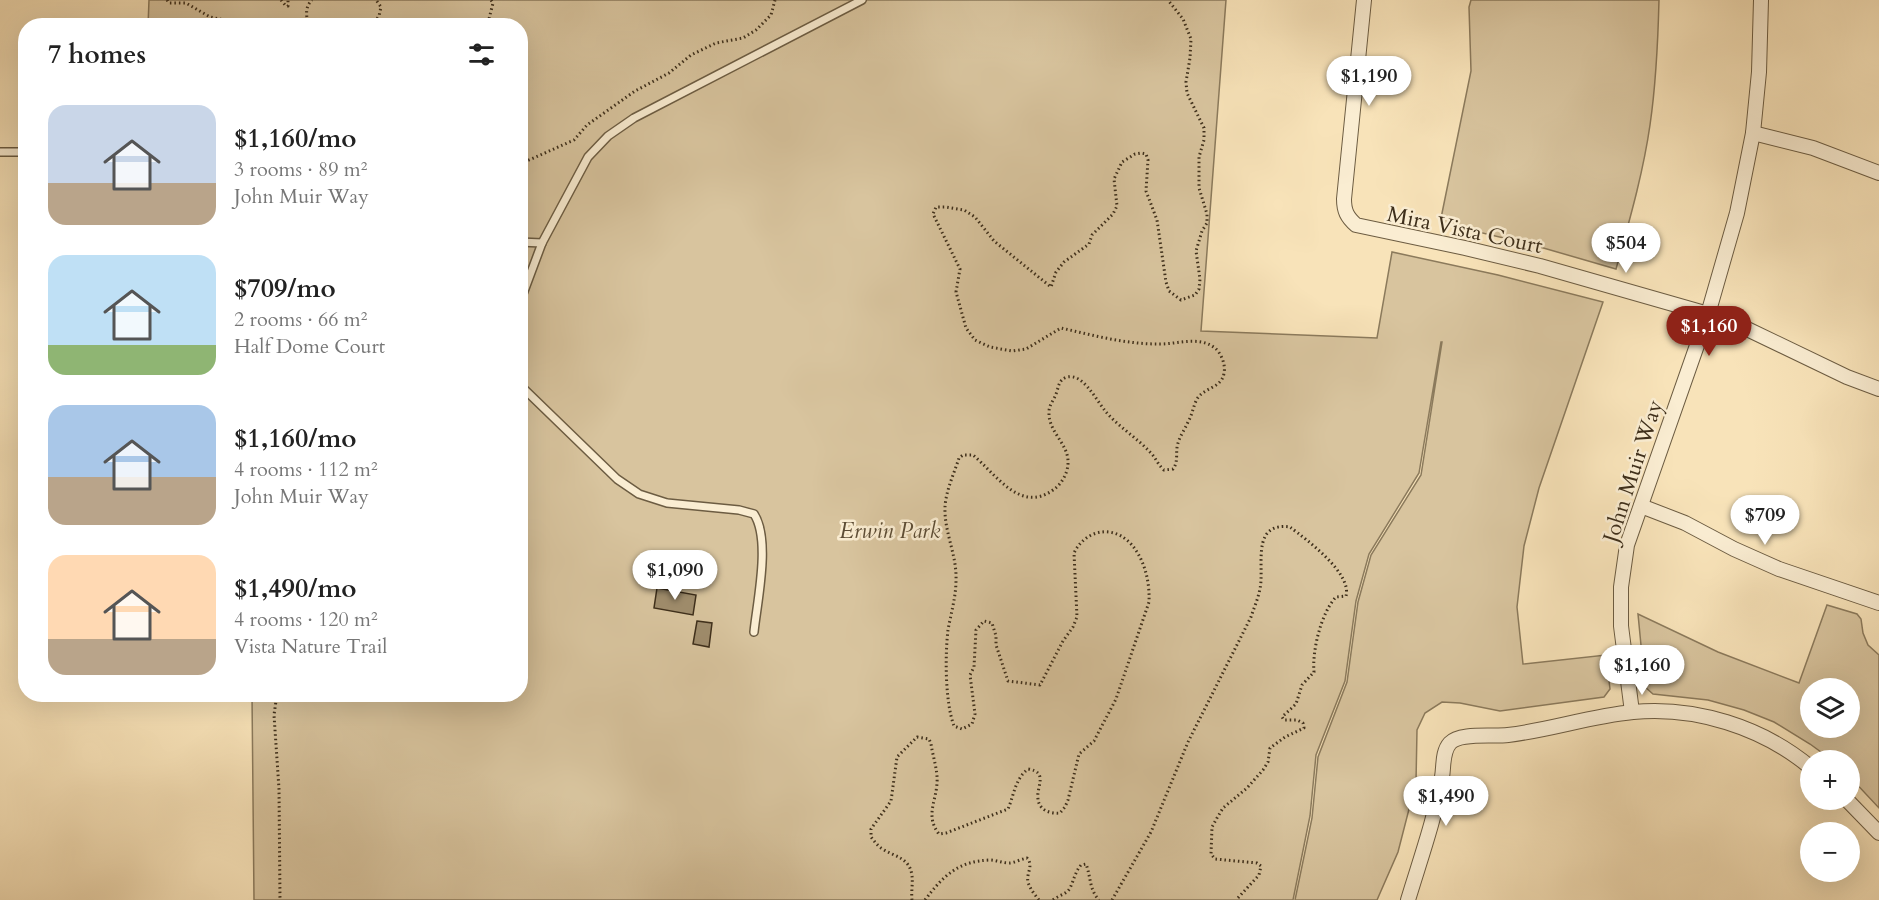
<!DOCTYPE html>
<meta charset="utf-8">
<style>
:root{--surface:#fff;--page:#f6f6f6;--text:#222;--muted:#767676;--accent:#8f2418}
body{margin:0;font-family:Cardo,serif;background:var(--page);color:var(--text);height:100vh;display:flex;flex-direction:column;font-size:22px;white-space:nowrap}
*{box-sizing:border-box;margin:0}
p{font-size:20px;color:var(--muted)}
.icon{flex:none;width:33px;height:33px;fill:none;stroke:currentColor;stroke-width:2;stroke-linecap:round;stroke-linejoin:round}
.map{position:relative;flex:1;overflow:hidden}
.sheet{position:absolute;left:18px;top:18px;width:510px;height:684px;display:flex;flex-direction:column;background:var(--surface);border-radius:24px;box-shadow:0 6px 24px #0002}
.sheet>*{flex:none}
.buttons{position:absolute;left:1800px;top:678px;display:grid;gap:12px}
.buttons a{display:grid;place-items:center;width:60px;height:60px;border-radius:50%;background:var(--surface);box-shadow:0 6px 24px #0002;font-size:30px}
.price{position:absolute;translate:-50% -51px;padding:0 14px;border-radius:21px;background:#fff;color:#222;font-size:20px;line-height:39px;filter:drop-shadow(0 2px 3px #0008)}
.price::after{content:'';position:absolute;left:50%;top:36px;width:18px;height:14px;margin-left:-9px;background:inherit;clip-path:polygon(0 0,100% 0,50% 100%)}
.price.selected{background:var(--accent);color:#fff}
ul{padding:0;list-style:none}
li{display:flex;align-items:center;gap:18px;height:150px;padding:0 30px}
li span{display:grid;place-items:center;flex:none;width:168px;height:120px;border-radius:18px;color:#555}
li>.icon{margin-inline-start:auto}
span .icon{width:72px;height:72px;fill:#fffc;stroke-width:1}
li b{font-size:26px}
h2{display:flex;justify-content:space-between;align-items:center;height:72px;padding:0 30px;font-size:26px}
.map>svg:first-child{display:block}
.green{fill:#d8c49e;stroke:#8b7a5c;stroke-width:1.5;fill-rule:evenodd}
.building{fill:#9f8d6d;stroke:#3e2f1b;stroke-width:1.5}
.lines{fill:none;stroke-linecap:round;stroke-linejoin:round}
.service-casing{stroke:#6c5c42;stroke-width:10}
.minor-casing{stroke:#6c5c42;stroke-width:16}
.path{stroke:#3e2f1b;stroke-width:3;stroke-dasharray:1.5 3;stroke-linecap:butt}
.service{stroke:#faedd2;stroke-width:7}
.minor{stroke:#faedd2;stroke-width:14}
.labels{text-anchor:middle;stroke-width:5;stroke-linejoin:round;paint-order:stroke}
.street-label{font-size:22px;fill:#3e2f1b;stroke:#faedd2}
.park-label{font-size:22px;font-style:italic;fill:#5d4d35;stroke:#faedd2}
</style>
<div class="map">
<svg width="1879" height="900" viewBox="0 0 1879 900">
<rect width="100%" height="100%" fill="#f8e3b9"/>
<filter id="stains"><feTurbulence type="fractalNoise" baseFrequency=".00333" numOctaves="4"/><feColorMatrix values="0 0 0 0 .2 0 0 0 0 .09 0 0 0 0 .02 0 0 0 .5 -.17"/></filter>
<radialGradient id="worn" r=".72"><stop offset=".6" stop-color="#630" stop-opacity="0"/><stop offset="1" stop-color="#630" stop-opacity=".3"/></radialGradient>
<g class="green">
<polygon points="149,0 1226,0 1201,331 1377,338 1392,252 1498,275 1603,302 1539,488 1524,546 1517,607 1523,664 1606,655 1610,689 1604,697 1500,711 1460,703 1442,702 1425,713 1417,730 1416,782 1398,852 1377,900 1295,900 1312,818 1318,757 1347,682 1358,602 1371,555 1421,475 1442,342 1441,342 1419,473 1369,554 1356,601 1345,681 1316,755 1310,816 1293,900 254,900 252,695 520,694 520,26 148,26"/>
<path d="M1471,0h188c-1,41 -3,84 -9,125 -7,49 -21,97 -34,144l-83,-24 -93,-22 31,-152 -2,-64z"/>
<path d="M1827,605l30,9 4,5 2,14 5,12 11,10v153l-29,-31v-17h-18l-22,-16 -36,-22 -30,-12 -36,-10 -55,-6 -8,-7 -7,-73 80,38 81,31zM1810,688h40v40h-40z"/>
</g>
<g class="building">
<polygon points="657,588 696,595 693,615 654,608"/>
<polygon points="697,621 712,623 709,647 693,644"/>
</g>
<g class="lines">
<g class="service-casing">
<g id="service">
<polyline points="0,152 26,152"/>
<polyline points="520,242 542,243"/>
<polyline points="520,302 542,243 588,157 608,136 634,118 862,0"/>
<path d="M520,385l97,94 22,15 28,9 72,7 15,4c17,26 3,88 0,118"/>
</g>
</g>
<g class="minor-casing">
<g id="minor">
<path d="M1364,0l-20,199c0,12 3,18 12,26l109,23 75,18 168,48 37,14 102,49 32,12"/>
<polyline points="1753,133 1813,148 1879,173"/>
<polyline points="1641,506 1685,523 1734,549 1779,569 1879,603"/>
<polyline points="1632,712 1621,626 1621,587 1627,545 1708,314 1737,213 1753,133 1759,72 1761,0"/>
<polyline points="1847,800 1879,833"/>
<path d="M1408,900c12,-40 27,-81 34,-123 2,-11 0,-25 8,-34 10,-11 43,-6 58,-8 42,-5 83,-19 125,-23 62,-6 129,15 177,55"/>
</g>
</g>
<g class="path">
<polyline points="167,0 169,3 186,3 210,17 234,22 253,23 262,26"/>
<polyline points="281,0 286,6 288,6 288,0"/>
<path d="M308,26c-1,-10 -4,-18 4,-26"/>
<polyline points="372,26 379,16 381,7 376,0"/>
<polyline points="484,26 489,19 493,3 491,0"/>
<polyline points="520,164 574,140 587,125 635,91 669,73 691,55 716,43 743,38 756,30 771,15 775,0"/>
<polyline points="277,694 274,715 279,789 280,900"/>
<path d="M912,900c-1,-8 1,-17 0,-24 -2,-19 -18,-19 -31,-28 -4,-3 -7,-7 -10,-11v-8l20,-28 6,-44 20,-20 12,2 2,5c2,13 7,27 6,39 -1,19 -12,33 2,51l7,-1 62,-24c6,-14 7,-30 20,-40 21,3 8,18 10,30 1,11 12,15 22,14l5,-6 3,-7 11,-46 15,-13 22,-42 33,-97c1,-21 -5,-46 -21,-61 -19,-17 -44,-9 -54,12l3,64 -4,10 -10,14 -23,44 -32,-4 -12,-36v-9l-4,-13 -8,-2 -8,9 -2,37 -4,8 5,39 -3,10 -10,5 -8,-3c-9,-24 -9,-71 -6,-96 3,-17 8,-33 8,-50 1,-25 -12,-48 -11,-73 1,-17 9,-33 14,-49l4,-3h10c22,18 47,59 80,35 8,-5 15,-17 15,-27 1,-19 -20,-31 -19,-51 0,-8 6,-13 8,-21 2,-6 2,-11 10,-14 4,-1 9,0 13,3 10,7 18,22 26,32 13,15 31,26 44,40 6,6 8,13 14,18l9,-1c6,-8 2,-17 5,-26 2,-7 7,-14 10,-21 4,-7 5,-14 8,-21 6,-14 26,-12 28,-28 2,-8 -3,-20 -9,-25 -17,-13 -39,-3 -58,-4 -32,0 -65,-9 -96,-16l-35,21 -14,2 -22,-4 -15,-7 -9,-12 -10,-36 4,-23 -27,-55 3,-7h10l18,3 11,7 19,24 57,46 5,-15 8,-10 25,-18 3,-9 21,-21 4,-8 -3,-27 8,-17 13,-8 6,-1 5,1 2,6 -2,31 11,29 9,62 3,9 12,9 14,-5 4,-6 1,-10 -4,-28 6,-20 5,-8v-9l-8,-26v-31l5,-17v-12l-17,-35 -1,-11 4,-24 1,-19 -8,-20 -15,-19"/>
<path d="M925,900c18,-24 33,-39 65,-40 6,0 12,3 19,3 5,0 12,-4 18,-5 7,8 -1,15 1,24 2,7 7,13 11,18"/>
<path d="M1053,900c6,-5 14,-6 17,-12 4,-8 5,-16 11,-23l5,-1c5,13 3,25 13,36"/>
<path d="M1112,900l39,-68 37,-90 63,-125c4,-12 10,-25 10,-38 1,-22 -6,-57 29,-52 17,13 62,46 56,69l-10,1c-15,16 -24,54 -22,75l-12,13 -6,19 -14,13 2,3h13l6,3 1,5 -19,9 -15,11 -2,14 -5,8 -16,18 -24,20 -6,10 -5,9 -1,27 4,5 42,4 4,3 -2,9 -23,25"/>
</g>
<use href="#service" class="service"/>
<use href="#minor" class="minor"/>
</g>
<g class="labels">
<g class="street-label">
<text transform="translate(1465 229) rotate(12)" y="8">Mira Vista Court</text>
<text transform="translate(1632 471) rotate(-72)" y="8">John Muir Way</text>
</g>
<g class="park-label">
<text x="890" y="538">Erwin Park</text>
</g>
</g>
<rect width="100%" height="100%" filter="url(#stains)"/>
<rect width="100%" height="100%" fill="url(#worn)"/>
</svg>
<div class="buttons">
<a><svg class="icon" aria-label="layers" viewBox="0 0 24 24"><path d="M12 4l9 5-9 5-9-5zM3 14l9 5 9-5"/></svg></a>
<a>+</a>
<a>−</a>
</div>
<b class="price" style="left:1369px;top:107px">$1,190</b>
<b class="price" style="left:1626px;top:274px">$504</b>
<b class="price selected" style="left:1709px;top:357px">$1,160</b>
<b class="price" style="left:1765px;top:546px">$709</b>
<b class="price" style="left:675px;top:601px">$1,090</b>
<b class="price" style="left:1642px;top:696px">$1,160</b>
<b class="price" style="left:1446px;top:827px">$1,490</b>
<section class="sheet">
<h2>7 homes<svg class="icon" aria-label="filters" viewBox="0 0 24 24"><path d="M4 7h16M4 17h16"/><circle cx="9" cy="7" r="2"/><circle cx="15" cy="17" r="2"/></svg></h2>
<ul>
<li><span style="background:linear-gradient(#c9d6e8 65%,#b9a48a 0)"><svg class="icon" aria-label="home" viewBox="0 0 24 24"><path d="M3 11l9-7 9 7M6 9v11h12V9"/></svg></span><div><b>$1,160/mo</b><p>3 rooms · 89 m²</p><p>John Muir Way</p></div></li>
<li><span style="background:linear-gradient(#bfe0f5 75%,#8fb573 0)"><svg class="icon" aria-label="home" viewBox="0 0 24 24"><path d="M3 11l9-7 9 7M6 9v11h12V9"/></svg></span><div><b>$709/mo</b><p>2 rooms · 66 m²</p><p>Half Dome Court</p></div></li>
<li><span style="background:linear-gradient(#a9c7e8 60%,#b9a48a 0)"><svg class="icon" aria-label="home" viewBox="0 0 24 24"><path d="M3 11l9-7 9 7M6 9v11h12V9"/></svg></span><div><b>$1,160/mo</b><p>4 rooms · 112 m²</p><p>John Muir Way</p></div></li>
<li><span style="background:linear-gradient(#ffd9b3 70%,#b9a48a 0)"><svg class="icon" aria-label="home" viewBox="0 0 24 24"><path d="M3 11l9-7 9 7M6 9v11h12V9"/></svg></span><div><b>$1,490/mo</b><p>4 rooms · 120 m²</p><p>Vista Nature Trail</p></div></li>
</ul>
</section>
</div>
